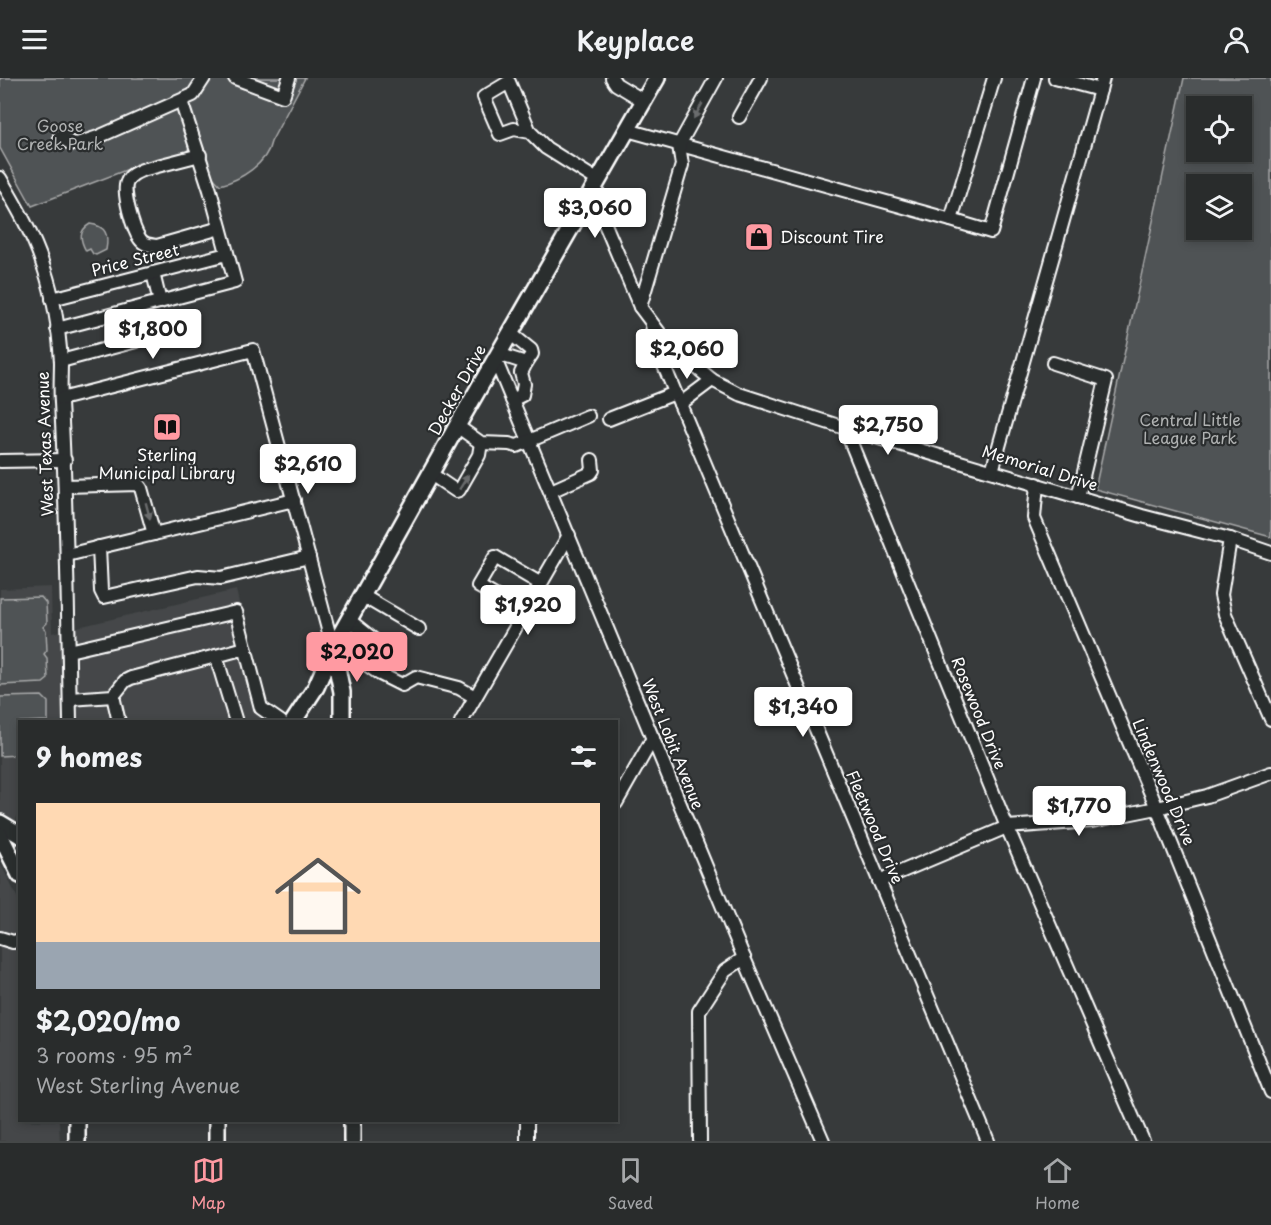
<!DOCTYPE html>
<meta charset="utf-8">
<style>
:root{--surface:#292c2c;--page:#313434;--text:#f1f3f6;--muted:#a5a7a9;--line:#454848;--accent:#ff9aa2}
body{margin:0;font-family:"Playpen Sans",sans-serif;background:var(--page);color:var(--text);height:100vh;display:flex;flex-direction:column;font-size:22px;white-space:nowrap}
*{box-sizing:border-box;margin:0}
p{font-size:20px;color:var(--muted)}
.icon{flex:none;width:33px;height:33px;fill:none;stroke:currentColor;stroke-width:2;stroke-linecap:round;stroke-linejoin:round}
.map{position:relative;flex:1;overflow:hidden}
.panel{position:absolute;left:18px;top:642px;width:600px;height:402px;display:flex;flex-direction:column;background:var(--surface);border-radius:0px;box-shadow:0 3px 9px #0003,0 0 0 2px var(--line)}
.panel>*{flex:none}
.fabs{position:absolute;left:1186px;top:18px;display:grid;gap:12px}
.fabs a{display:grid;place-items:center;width:66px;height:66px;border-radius:0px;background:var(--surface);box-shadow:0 3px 9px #0003,0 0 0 2px var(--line);font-size:30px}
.price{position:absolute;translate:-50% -51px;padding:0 14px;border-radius:6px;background:#fff;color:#222;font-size:20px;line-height:39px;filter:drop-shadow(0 2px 3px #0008)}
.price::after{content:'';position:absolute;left:50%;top:36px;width:18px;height:14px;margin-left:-9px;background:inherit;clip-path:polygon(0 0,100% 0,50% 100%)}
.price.active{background:var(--accent);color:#111}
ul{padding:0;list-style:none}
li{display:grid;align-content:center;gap:12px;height:318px;padding:0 18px}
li+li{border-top:2px solid var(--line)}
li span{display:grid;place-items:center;height:186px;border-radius:0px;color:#555}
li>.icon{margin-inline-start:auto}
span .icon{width:108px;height:108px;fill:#fffc;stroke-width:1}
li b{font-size:26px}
h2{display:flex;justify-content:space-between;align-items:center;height:72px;padding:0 18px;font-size:26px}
header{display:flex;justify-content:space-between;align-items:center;height:78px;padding:0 18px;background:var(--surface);font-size:27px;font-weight:600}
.menu{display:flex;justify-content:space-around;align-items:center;height:84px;border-top:2px solid var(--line);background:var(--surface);font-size:16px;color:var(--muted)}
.menu a{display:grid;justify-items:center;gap:3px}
.menu .active{color:var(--accent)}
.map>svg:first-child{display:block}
.built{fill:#444748}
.green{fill:#505354;stroke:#a8a9aa;stroke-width:1.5;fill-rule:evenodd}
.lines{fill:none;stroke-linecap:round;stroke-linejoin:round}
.minor-casing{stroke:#fff;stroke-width:16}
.major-casing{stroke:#fff;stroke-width:20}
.minor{stroke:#2a2d2e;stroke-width:12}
.major{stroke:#2a2d2e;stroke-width:15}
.oneway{fill:#6a6c6d}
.labels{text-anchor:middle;stroke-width:4.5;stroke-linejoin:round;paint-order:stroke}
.park-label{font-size:16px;fill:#b0b2b2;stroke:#2a2d2e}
.poi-label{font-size:16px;fill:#fff;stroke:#2a2d2e;text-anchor:start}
.street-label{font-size:16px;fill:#fff;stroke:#2a2d2e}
</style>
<header><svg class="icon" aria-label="menu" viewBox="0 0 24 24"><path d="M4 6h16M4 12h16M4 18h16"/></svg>Keyplace<svg class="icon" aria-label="person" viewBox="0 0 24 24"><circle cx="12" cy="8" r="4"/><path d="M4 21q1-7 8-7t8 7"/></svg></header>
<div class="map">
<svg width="1271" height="1063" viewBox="0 0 1271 1063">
<rect width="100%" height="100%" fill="#373a3b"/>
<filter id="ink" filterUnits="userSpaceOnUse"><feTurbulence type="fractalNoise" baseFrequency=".0167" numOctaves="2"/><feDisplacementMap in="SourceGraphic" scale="12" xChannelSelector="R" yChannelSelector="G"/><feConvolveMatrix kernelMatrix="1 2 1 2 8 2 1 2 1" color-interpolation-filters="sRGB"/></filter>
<g filter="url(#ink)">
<g class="built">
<polygon points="51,509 52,555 236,512 266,636 261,643 20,644 19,735 0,777 0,511"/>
<polygon points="0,784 19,823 20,1042 59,1043 60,1063 0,1063"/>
</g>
<g class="green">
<path d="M0,0h305l-34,64c-4,22 -31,38 -51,43l-32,-36 -2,4 -47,12 -107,41 -32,-58z"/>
<path d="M1184,0h87v459l-176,-48zM1197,28h45v46h-45zM1197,106h45v46h-45z"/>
<path d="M90,146c16,2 19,11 16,26l-10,5 -3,-1 -3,-5 -4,2c-6,-11 -8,-20 4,-27z"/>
<polygon points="41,519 46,525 47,545 43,549 46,552 47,572 44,576 47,580 48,601 43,605 0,607 0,520"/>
<polygon points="42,618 48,624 48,643 20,644 19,677 0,678 0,619"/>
</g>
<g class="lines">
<g class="minor-casing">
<g id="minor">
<polyline points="235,0 283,18 289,0"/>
<polyline points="612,0 616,6 644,23"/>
<polyline points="1055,0 1100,12 1103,0"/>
<polyline points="739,39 761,0"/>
<polyline points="627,52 951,142 994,0"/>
<polyline points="530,54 509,4 484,19 500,56 514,51 530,54 546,70 597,102"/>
<polyline points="60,58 70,65 77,66 98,59 193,17 204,0"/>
<path d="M200,77l-58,15c-7,3 -12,5 -15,12 -5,9 6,48 13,57 4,6 10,6 17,7l63,-18"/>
<path d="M0,100c17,29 34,58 44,90 10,29 15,62 17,94 0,13 -1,27 0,41 6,106 7,212 9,319"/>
<polyline points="591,113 640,229 667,265 712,302 739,316 845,350 1142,438 1230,461 1271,475"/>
<polyline points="951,142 991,154 1034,0"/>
<polyline points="153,195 160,224"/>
<polyline points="52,221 227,176"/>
<polyline points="640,229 682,87 679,67 716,0"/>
<polyline points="652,247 657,271 988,1063"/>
<polyline points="57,251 235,204 210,112 181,23"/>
<polyline points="510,255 531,272 532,276 526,285"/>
<polyline points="498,276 526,285 521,295 524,306 522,317 512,322"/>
<polyline points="495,281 744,880 823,1063"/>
<polyline points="61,283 136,263 128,232"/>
<polyline points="1053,285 1106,302 1078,419"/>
<polyline points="61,321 253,272 333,570"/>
<polyline points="680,326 712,302"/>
<polyline points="609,341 675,315"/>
<polyline points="457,348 481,365 509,366 517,368 588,338"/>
<polyline points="845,350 1007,749 1143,1063"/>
<polyline points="0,383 65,382"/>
<polyline points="992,393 1100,12"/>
<polyline points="431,396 456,413 459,412 479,377 481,365"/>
<polyline points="1037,406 1034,440 1157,730 1271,1014"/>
<polyline points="65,408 138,406 141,410 154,456"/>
<polyline points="551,413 591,395 593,392 592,382"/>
<polyline points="1230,461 1221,517 1225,536 1271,641"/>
<polyline points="99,469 101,513 104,519 198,498 221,500 309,479"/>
<polyline points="67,477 294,422"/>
<polyline points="363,518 419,551"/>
<polyline points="524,535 478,508 495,479 541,506"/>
<polyline points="349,542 374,562 363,585"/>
<polyline points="336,565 380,596 402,607 416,599 459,610 475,619"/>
<polyline points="69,573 236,534 261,630 281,644"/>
<polyline points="216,578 245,570"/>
<polyline points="113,618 119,644"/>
<polyline points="70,621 113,618 125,603 131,600 216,578 236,644"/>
<polyline points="461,644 569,457"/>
<polyline points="616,725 653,660"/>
<polyline points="879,803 1007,749 1092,743 1157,730 1207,718 1271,695"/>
<polyline points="0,860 13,864 20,862"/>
<polyline points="527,1042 527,1063"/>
<polyline points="700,1063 699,933 725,893 744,880"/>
</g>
</g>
<g class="major-casing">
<g id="major">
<polyline points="333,570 342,614 342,644"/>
<polyline points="293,644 316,609 333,570 457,348 657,0"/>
<polyline points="0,745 20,757"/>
<polyline points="0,757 20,797"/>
<polyline points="217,1042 217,1063"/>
<polyline points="352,1042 352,1063"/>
<polyline points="77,1063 77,1042"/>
</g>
</g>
<use href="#minor" class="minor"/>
<use href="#major" class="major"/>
</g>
<defs><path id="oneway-solid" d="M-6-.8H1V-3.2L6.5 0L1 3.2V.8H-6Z" transform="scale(1.5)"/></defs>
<g class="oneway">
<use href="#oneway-solid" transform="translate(698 33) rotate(120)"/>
<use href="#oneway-solid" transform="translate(464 404) rotate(-58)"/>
<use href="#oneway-solid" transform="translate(148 433) rotate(75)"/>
</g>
</g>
<defs>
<g id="shop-square" transform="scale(1.5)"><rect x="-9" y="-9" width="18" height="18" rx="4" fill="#ff9aa2" stroke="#2a2d2e"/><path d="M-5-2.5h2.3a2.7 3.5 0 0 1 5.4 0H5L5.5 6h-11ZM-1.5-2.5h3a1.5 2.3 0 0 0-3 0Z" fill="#111"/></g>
<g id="library-square" transform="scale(1.5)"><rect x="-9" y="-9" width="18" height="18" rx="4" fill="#ff9aa2" stroke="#2a2d2e"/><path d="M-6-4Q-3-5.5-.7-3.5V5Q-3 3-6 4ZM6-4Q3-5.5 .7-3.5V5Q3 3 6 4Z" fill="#111"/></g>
</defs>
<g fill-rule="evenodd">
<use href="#shop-square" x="759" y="159"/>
<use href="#library-square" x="167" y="349"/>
</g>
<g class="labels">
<g class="park-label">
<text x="60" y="54">Goose<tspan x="60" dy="18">Creek Park</tspan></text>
<text x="1190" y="348">Central Little<tspan x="1190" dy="18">League Park</tspan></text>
</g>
<g class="poi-label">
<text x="780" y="165">Discount Tire</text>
<text x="167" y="383" text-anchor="middle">Sterling<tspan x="167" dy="18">Municipal Library</tspan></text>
</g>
<g class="street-label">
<text transform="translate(135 182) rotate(-14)" y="6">Price Street</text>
<text transform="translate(457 312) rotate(-61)" y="6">Decker Drive</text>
<text transform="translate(45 366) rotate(-92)" y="6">West Texas Avenue</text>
<text transform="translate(1040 390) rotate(17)" y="6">Memorial Drive</text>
<text transform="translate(979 635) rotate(68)" y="6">Rosewood Drive</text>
<text transform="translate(673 666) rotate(68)" y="6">West Lobit Avenue</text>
<text transform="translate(1164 704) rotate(67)" y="6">Lindenwood Drive</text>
<text transform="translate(875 749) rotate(67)" y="6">Fleetwood Drive</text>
</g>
</g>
</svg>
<div class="fabs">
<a><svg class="icon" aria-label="locate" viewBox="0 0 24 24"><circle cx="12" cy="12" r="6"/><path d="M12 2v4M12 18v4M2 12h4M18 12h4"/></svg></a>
<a><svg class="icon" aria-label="layers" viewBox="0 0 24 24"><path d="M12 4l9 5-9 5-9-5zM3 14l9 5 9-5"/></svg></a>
</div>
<b class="price" style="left:595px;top:161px">$3,060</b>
<b class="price" style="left:153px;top:282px">$1,800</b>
<b class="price" style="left:687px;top:302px">$2,060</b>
<b class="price" style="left:888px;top:378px">$2,750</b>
<b class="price" style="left:308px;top:417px">$2,610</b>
<b class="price" style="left:528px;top:558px">$1,920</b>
<b class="price active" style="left:357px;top:605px">$2,020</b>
<b class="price" style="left:803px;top:660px">$1,340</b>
<b class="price" style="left:1079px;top:759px">$1,770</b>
<section class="panel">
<h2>9 homes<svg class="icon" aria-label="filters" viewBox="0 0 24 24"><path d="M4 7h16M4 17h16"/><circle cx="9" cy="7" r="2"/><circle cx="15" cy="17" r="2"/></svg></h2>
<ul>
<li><span style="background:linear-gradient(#ffd9b3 75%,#9aa5b1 0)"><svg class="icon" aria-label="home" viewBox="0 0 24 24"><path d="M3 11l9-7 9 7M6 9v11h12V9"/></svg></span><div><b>$2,020/mo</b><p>3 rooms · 95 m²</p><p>West Sterling Avenue</p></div></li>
</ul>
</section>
</div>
<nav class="menu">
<a class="active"><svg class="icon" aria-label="map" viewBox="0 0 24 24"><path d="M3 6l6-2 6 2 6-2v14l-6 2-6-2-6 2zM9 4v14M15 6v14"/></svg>Map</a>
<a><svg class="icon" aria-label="saved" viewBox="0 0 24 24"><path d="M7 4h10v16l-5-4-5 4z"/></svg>Saved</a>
<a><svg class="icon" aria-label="home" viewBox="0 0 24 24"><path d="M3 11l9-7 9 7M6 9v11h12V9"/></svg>Home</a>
</nav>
